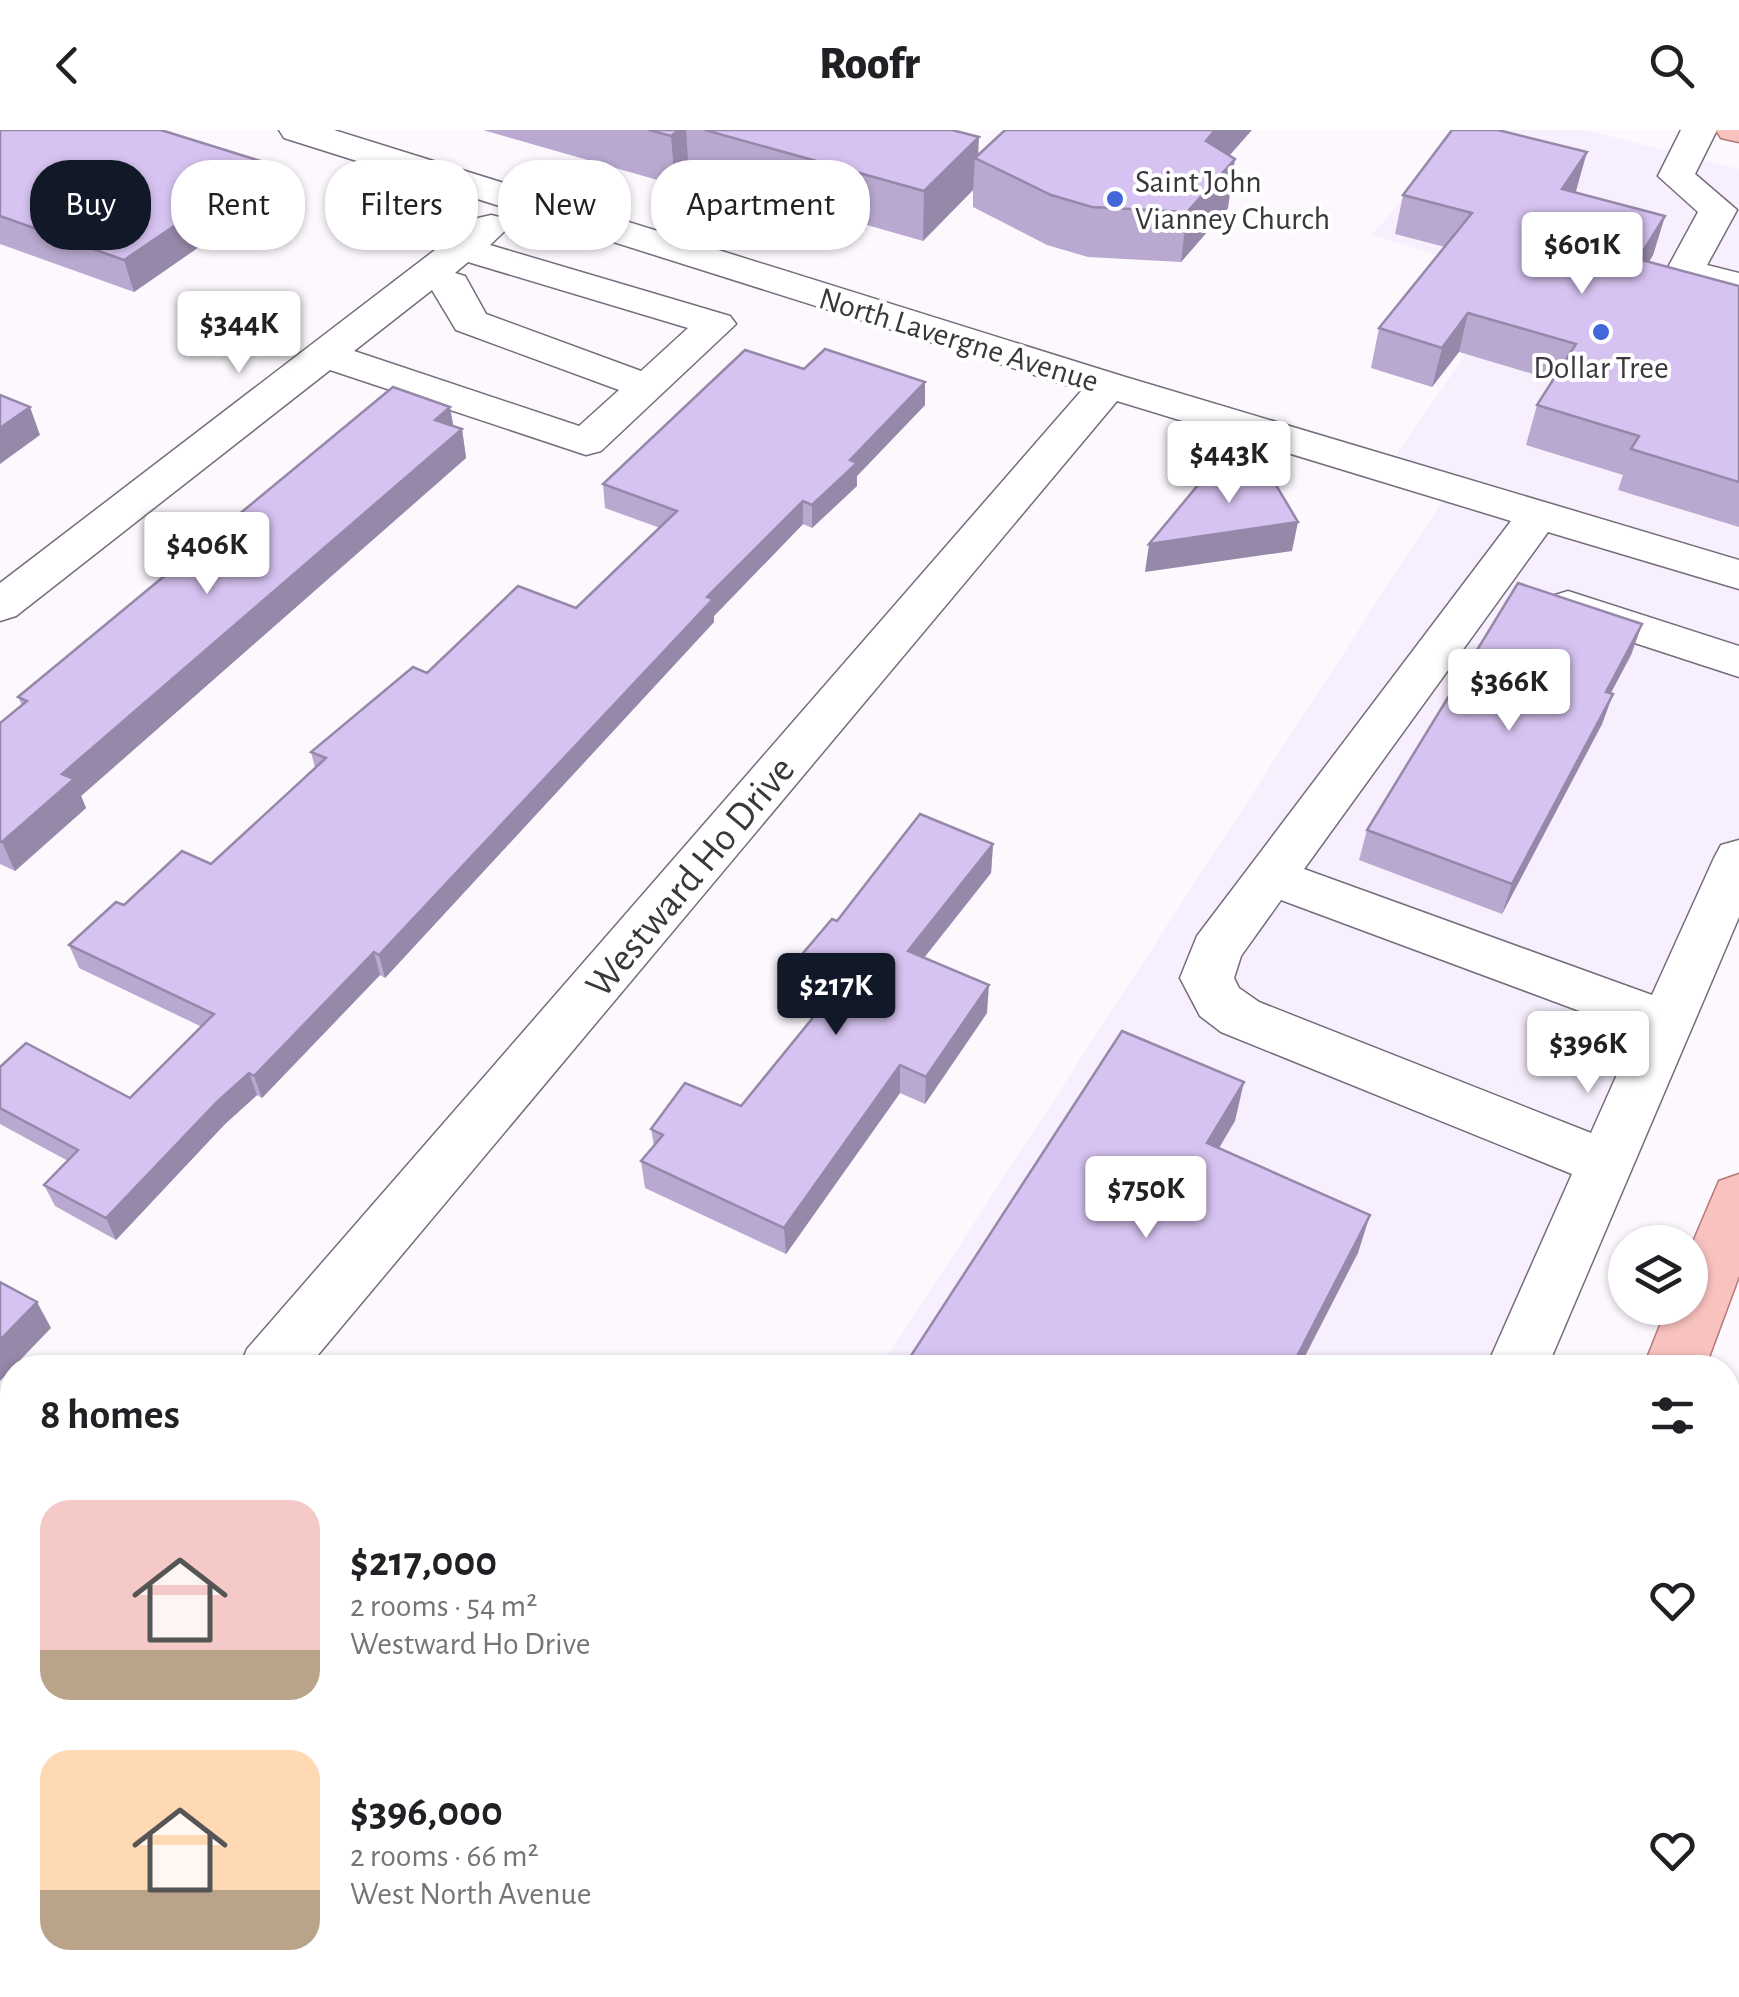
<!DOCTYPE html>
<meta charset="utf-8">
<style>
:root{--surface:#fff;--page:#f6f6f6;--text:#202124;--muted:#757577;--accent:#111827}
body{margin:0;font-family:"Alegreya Sans",sans-serif;background:var(--page);color:var(--text);height:100vh;display:flex;flex-direction:column;font-size:38px;white-space:nowrap}
*{box-sizing:border-box;margin:0}
p{font-size:32px;color:var(--muted)}
.icon{flex:none;width:55px;height:55px;fill:none;stroke:currentColor;stroke-width:2;stroke-linecap:round;stroke-linejoin:round}
.map{position:relative;flex:1;overflow:hidden}
.drawer{position:absolute;left:0px;top:1225px;width:1740px;height:642px;display:flex;flex-direction:column;background:var(--surface);border-radius:40px 40px 0 0;box-shadow:0 2px 8px #0004}
.drawer>*{flex:none}
.banner{position:absolute;left:30px;top:30px;width:1000px;height:90px;display:flex;gap:20px}
.buttons{position:absolute;left:1608px;top:1095px;display:grid;gap:20px}
.buttons a{display:grid;place-items:center;width:100px;height:100px;border-radius:50%;background:var(--surface);box-shadow:0 2px 8px #0004;font-size:50px}
.price{position:absolute;translate:-50% -85px;padding:0 22px;border-radius:10px;background:#fff;color:#222;font-size:32px;line-height:65px;filter:drop-shadow(0 2px 5px #0008)}
.price::after{content:'';position:absolute;left:50%;top:60px;width:30px;height:22px;margin-left:-15px;background:inherit;clip-path:polygon(0 0,100% 0,50% 100%)}
.price.current{background:var(--accent);color:#fff}
ul{padding:0;list-style:none}
li{display:flex;align-items:center;gap:30px;height:250px;padding:0 40px}
li span{display:grid;place-items:center;flex:none;width:280px;height:200px;border-radius:30px;color:#555}
li>.icon{margin-inline-start:auto}
span .icon{width:120px;height:120px;fill:#fffc;stroke-width:1}
li b{font-size:42px}
h2{display:flex;justify-content:space-between;align-items:center;height:120px;padding:0 40px;font-size:42px}
.chip{padding:0 35px;border-radius:40px;background:var(--surface);box-shadow:0 2px 8px #0004;font-size:35px;line-height:90px}
.chip.current{background:var(--accent);color:#fff}
header{display:flex;justify-content:space-between;align-items:center;height:130px;padding:0 40px;background:var(--surface);font-size:45px;font-weight:800}
.map>svg:first-child{display:block}
.built{fill:#f7effd}
.lines{fill:none;stroke-linecap:round;stroke-linejoin:round}
.minor-casing{stroke:#756d7b;stroke-width:3}
.major-casing{stroke:#b37776;stroke-width:3}
.minor{fill:#fff;fill-rule:evenodd}
.major{fill:#f8c2bf;fill-rule:evenodd}
.wall{fill:#b9a8cf}
.shaded-wall{fill:#9688a9}
.building{fill:#d7c3f1;stroke:#9688a9;stroke-width:2.5}
.poi-dot{fill:#4366d8;stroke:#fff;stroke-width:4}
.labels{text-anchor:middle;stroke-width:8;stroke-linejoin:round;paint-order:stroke}
.far-poi-label{font-size:32px;fill:#3b373d;stroke:#fff;text-anchor:start}
.far-street-label{font-size:32px;fill:#3b373d;stroke:#fff}
.street-label{font-size:40px;fill:#3b373d;stroke:#fff}
</style>
<header><svg class="icon" aria-label="back" viewBox="0 0 24 24"><path d="M15 5l-7 7 7 7"/></svg>Roofr<svg class="icon" aria-label="search" viewBox="0 0 24 24"><circle cx="10" cy="10" r="6"/><path d="M15 15l6 6"/></svg></header>
<div class="map">
<svg width="1739" height="1867" viewBox="0 0 1739 1867">
<rect width="100%" height="100%" fill="#fcf8fe"/>
<g class="built">
<polygon points="1462,0 1585,0 1739,39 1739,728 1516,1237 880,1238 1450,359 1387,339 1517,149 1372,105"/>
<polygon points="480,1855 1243,1855 1237,1867 472,1867"/>
</g>
<g class="lines">
<g class="minor-casing">
<g id="minor">
<path d="M279,0h55l788,246 617,184v29l-191,-57 -244,337 348,126 62,-137 7,-13 18,-5v77l-192,451h-61l86,-194 -351,-142 -21,-16 -20,-38 17,-42 314,-415 -394,-120 -810,967h-68l8,-19 835,-959 -798,-252zM1281,770l355,132 -45,101 -332,-131 -20,-14 -5,-10 7,-22z"/>
<polygon points="1681,0 1717,0 1695,44 1737,80 1707,135 1739,143 1739,167 1671,149 1666,141 1698,82 1658,46"/>
<path d="M491,85l13,3 6,8 -20,19 240,71 6,8 -135,127 -15,4 -256,-85 -314,246 -16,5v-38l448,-343 30,-22zM468,132l220,66 -47,43 -155,-57 -21,-38 -10,-3zM432,160l24,40 163,60 -40,36 -225,-75z"/>
<polygon points="1568,461 1739,516 1739,547 1552,486 1545,476 1552,466"/>
<polygon points="12,1507 12,1581 0,1586 0,1511"/>
<polygon points="609,1855 685,1855 680,1867 604,1867"/>
<polygon points="1185,1855 1271,1855 1275,1865 1190,1867"/>
</g>
</g>
<g class="major-casing">
<g id="major">
<polygon points="1716,0 1739,0 1739,12 1721,8"/>
<polygon points="1739,1044 1739,1146 1705,1238 1643,1238 1667,1178 1690,1178 1690,1119 1719,1051"/>
<polygon points="1739,1734 1739,1867 1673,1867 1677,1855 1728,1855 1728,1738"/>
<polygon points="1402,1855 1476,1855 1471,1867 1397,1867"/>
</g>
</g>
<use href="#minor" class="minor"/>
<use href="#major" class="major"/>
</g>
<g class="wall">
<polygon points="0,0 274,65 134,162 0,114"/>
<polygon points="483,0 952,0 978,24 1229,26 1228,78 1181,132 1088,127 1047,115 973,77 973,60 923,111 689,44 675,55"/>
<polygon points="1576,61 1575,62 1665,86 1653,125 1649,132 1739,156 1739,397 1618,360 1623,345 1526,315 1537,275 1553,250 1459,222 1432,257 1371,238 1379,198 1445,117 1395,104 1403,65"/>
<polygon points="804,239 925,275 857,346 857,356 812,398 803,394 714,486 714,492 385,848 380,845 262,968 257,965 225,994 116,1110 55,1076 44,1055 68,1031 0,994 0,937 130,968 202,897 79,838 69,815 124,775 211,734 315,638 311,622 576,478 660,398 605,378 603,354"/>
<polygon points="454,296 462,299 466,328 81,666 86,678 15,741 0,734 0,593 22,575 18,567"/>
<polygon points="1642,494 1631,525 1611,563 1613,564 1602,594 1502,784 1359,730 1367,700"/>
<polygon points="993,714 991,743 924,828 987,883 925,974 900,963 786,1124 645,1058 641,1031 654,1016 651,999 741,976 817,883 789,870 787,842 837,791"/>
</g>
<g class="shaded-wall">
<polygon points="679,0 686,0 689,44 675,55 671,6"/>
<polygon points="1215,0 1252,0 1199,60 1206,11"/>
<polygon points="979,7 978,29 975,28 973,60 923,111 924,61"/>
<polygon points="1587,22 1576,61 1552,98 1562,59"/>
<polygon points="1235,29 1228,78 1181,132 1187,82"/>
<polygon points="267,33 274,65 134,162 124,130"/>
<polygon points="1665,86 1653,125 1626,168 1638,129"/>
<polygon points="1468,183 1459,222 1432,257 1442,218"/>
<polygon points="925,252 925,275 857,346 857,356 812,398 812,375 850,330"/>
<polygon points="30,277 40,305 0,334 0,298"/>
<polygon points="450,277 455,305 462,299 466,328 81,666 86,678 15,741 2,712 62,644 435,290"/>
<polygon points="803,371 803,394 714,486 714,492 385,848 379,825 707,467"/>
<polygon points="1298,392 1292,421 1145,442 1149,414"/>
<polygon points="1642,494 1631,525 1595,592 1606,562"/>
<polygon points="1613,564 1602,594 1502,784 1512,754"/>
<polygon points="993,714 991,743 907,849 908,821"/>
<polygon points="374,822 380,845 262,968 254,946"/>
<polygon points="989,855 987,883 925,974 926,947"/>
<polygon points="900,935 900,963 786,1124 784,1098"/>
<polygon points="249,943 257,965 225,994 116,1110 106,1088 217,972"/>
<polygon points="1244,952 1235,991 1199,1052 1207,1013"/>
<polygon points="1370,1085 1358,1123 1299,1238 1291,1238"/>
<polygon points="37,1172 51,1198 0,1251 0,1210"/>
</g>
<g class="building">
<polygon points="0,0 161,0 267,33 124,130 0,86"/>
<polygon points="649,0 679,0 671,6"/>
<polygon points="705,0 952,0 979,7 924,61"/>
<polygon points="1005,0 1215,0 1206,11 1235,29 1187,82 1092,77 1051,65 975,28"/>
<polygon points="1452,0 1498,0 1587,22 1562,59 1665,86 1638,129 1739,156 1739,352 1631,319 1639,306 1537,275 1576,214 1468,183 1442,218 1379,198 1472,83 1403,65"/>
<polygon points="825,219 925,252 850,330 857,333 812,375 803,371 707,467 713,469 379,825 374,822 254,946 249,943 217,972 106,1088 44,1055 78,1020 0,978 0,937 26,913 130,968 214,884 69,815 116,772 124,775 182,721 211,734 326,628 311,622 413,537 427,543 518,456 576,478 677,381 603,354 745,220 804,239"/>
<polygon points="393,257 450,277 435,290 462,299 62,644 74,649 2,712 0,711 0,593 27,571 18,567"/>
<polygon points="0,265 30,277 0,298"/>
<polygon points="1264,335 1298,392 1149,414 1208,343"/>
<polygon points="1518,453 1642,494 1606,562 1613,564 1512,754 1367,700"/>
<polygon points="920,684 993,714 908,821 989,855 926,947 900,935 784,1098 641,1031 663,1005 651,999 685,953 741,976 833,863 787,842 832,789 837,791"/>
<polygon points="1122,901 1244,952 1207,1013 1370,1085 1291,1238 903,1238"/>
<polygon points="0,1152 37,1172 0,1210"/>
</g>
<g class="poi-dot">
<circle cx="1115" cy="69" r="10"/>
<circle cx="1601" cy="202" r="10"/>
</g>
<g class="labels">
<g class="far-poi-label">
<text x="1135" y="62">Saint John<tspan x="1135" dy="37">Vianney Church</tspan></text>
<text x="1601" y="248" text-anchor="middle">Dollar Tree</text>
</g>
<g class="far-street-label">
<text transform="translate(959 209) rotate(17)" y="11">North Lavergne Avenue</text>
</g>
<g class="street-label">
<text transform="translate(689 746) rotate(-50)" y="14">Westward Ho Drive</text>
</g>
</g>
</svg>
<div class="buttons">
<a><svg class="icon" aria-label="layers" viewBox="0 0 24 24"><path d="M12 4l9 5-9 5-9-5zM3 14l9 5 9-5"/></svg></a>
</div>
<b class="price" style="left:1582px;top:167px">$601K</b>
<b class="price" style="left:239px;top:246px">$344K</b>
<b class="price" style="left:1229px;top:376px">$443K</b>
<b class="price" style="left:207px;top:467px">$406K</b>
<b class="price" style="left:1509px;top:604px">$366K</b>
<b class="price current" style="left:836px;top:908px">$217K</b>
<b class="price" style="left:1588px;top:966px">$396K</b>
<b class="price" style="left:1146px;top:1111px">$750K</b>
<div class="banner">
<a class="chip current">Buy</a>
<a class="chip">Rent</a>
<a class="chip">Filters</a>
<a class="chip">New</a>
<a class="chip">Apartment</a>
</div>
<section class="drawer">
<h2>8 homes<svg class="icon" aria-label="filters" viewBox="0 0 24 24"><path d="M4 7h16M4 17h16"/><circle cx="9" cy="7" r="2"/><circle cx="15" cy="17" r="2"/></svg></h2>
<ul>
<li><span style="background:linear-gradient(#f6c9c9 75%,#b9a48a 0)"><svg class="icon" aria-label="home" viewBox="0 0 24 24"><path d="M3 11l9-7 9 7M6 9v11h12V9"/></svg></span><div><b>$217,000</b><p>2 rooms · 54 m²</p><p>Westward Ho Drive</p></div><svg class="icon" aria-label="heart" viewBox="0 0 24 24"><path d="M12 20l-8-8c-3-5 5-10 8-4 3-6 11-1 8 4z"/></svg></li>
<li><span style="background:linear-gradient(#ffd9b3 70%,#b9a48a 0)"><svg class="icon" aria-label="home" viewBox="0 0 24 24"><path d="M3 11l9-7 9 7M6 9v11h12V9"/></svg></span><div><b>$396,000</b><p>2 rooms · 66 m²</p><p>West North Avenue</p></div><svg class="icon" aria-label="heart" viewBox="0 0 24 24"><path d="M12 20l-8-8c-3-5 5-10 8-4 3-6 11-1 8 4z"/></svg></li>
</ul>
</section>
</div>
